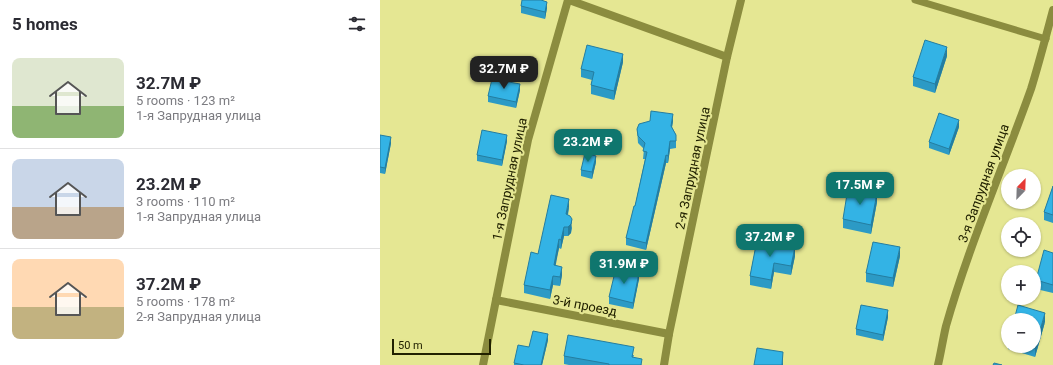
<!DOCTYPE html>
<meta charset="utf-8">
<style>
:root{--surface:#fff;--page:#f2f2f3;--text:#2b2b33;--muted:#7c7c81;--line:#e1e1e2;--accent:#0f766e}
body{margin:0;font-family:Roboto,sans-serif;background:var(--page);color:var(--text);height:100vh;display:flex;flex-direction:column;font-size:15px;white-space:nowrap}
*{box-sizing:border-box;margin:0}
p{font-size:13px;color:var(--muted)}
.icon{flex:none;width:22px;height:22px;fill:none;stroke:currentColor;stroke-width:2;stroke-linecap:round;stroke-linejoin:round}
.map{position:relative;flex:1;overflow:hidden}
.side{display:flex;flex-direction:column;background:var(--surface);width:380px}
.side>*{flex:none}
.needle{width:26px;rotate:23deg}
.fabs{position:absolute;left:621px;top:169px;display:grid;gap:8px}
.fabs a{display:grid;place-items:center;width:40px;height:40px;border-radius:50%;background:var(--surface);box-shadow:0 1px 3px #0004;font-size:20px}
.scale{position:absolute;left:12px;bottom:10px;width:99px;box-sizing:border-box;padding-left:4px;border:2px solid #212100;border-top:0;font-size:11px;line-height:14px;white-space:nowrap;color:#212100;-webkit-text-stroke:3px #e5e793;paint-order:stroke}
.price{position:absolute;translate:-50% -34px;padding:0 9px;border-radius:8px;background:var(--accent);color:#fff;font-size:13px;line-height:26px;filter:drop-shadow(0 1px 2px #0008)}
.price::after{content:'';position:absolute;left:50%;top:24px;width:12px;height:9px;margin-left:-6px;background:inherit;clip-path:polygon(0 0,100% 0,50% 100%)}
.price.selected{background:#222;color:#fff}
ul{padding:0;list-style:none}
li{display:flex;align-items:center;gap:12px;height:100px;padding:0 12px}
li+li{border-top:1px solid var(--line)}
li span{display:grid;place-items:center;flex:none;width:112px;height:80px;border-radius:8px;color:#555}
li>.icon{margin-inline-start:auto}
span .icon{width:48px;height:48px;fill:#fffc;stroke-width:1}
li b{font-size:17px}
h2{display:flex;justify-content:space-between;align-items:center;height:48px;padding:0 12px;font-size:17px}
main{display:flex;flex:1;min-height:0}
.map>svg:first-child{display:block}
.lines{fill:none;stroke-linecap:round;stroke-linejoin:round}
.service{stroke:#8b8c3f;stroke-width:7}
.minor{stroke:#8b8c3f;stroke-width:8}
.wall{fill:#2c9ac5}
.shaded-wall{fill:#247da0}
.building{fill:#33b3e5;stroke:#247da0}
.labels{text-anchor:middle;stroke-width:4;stroke-linejoin:round;paint-order:stroke}
.street-label{font-size:13px;fill:#212100;stroke:#e5e793}
</style>
<main>
<section class="side">
<h2>5 homes<svg class="icon" aria-label="filters" viewBox="0 0 24 24"><path d="M4 7h16M4 17h16"/><circle cx="9" cy="7" r="2"/><circle cx="15" cy="17" r="2"/></svg></h2>
<ul>
<li><span style="background:linear-gradient(#dfe7d0 60%,#8fb573 0)"><svg class="icon" aria-label="home" viewBox="0 0 24 24"><path d="M3 11l9-7 9 7M6 9v11h12V9"/></svg></span><div><b>32.7M ₽</b><p>5 rooms · 123 m²</p><p>1-я Запрудная улица</p></div></li>
<li><span style="background:linear-gradient(#c9d6e8 60%,#b9a48a 0)"><svg class="icon" aria-label="home" viewBox="0 0 24 24"><path d="M3 11l9-7 9 7M6 9v11h12V9"/></svg></span><div><b>23.2M ₽</b><p>3 rooms · 110 m²</p><p>1-я Запрудная улица</p></div></li>
<li><span style="background:linear-gradient(#ffd9b3 60%,#c2b280 0)"><svg class="icon" aria-label="home" viewBox="0 0 24 24"><path d="M3 11l9-7 9 7M6 9v11h12V9"/></svg></span><div><b>37.2M ₽</b><p>5 rooms · 178 m²</p><p>2-я Запрудная улица</p></div></li>
</ul>
</section>
<div class="map">
<svg width="673" height="365" viewBox="0 0 673 365">
<rect width="100%" height="100%" fill="#e5e793"/>
<g class="lines">
<polyline class="service" points="535,0 666,39"/>
<g class="minor">
<polyline points="189,0 347,57"/>
<polyline points="116,300 289,334"/>
<polyline points="103,365 148,140 188,0"/>
<polyline points="284,365 289,334 347,57 361,0"/>
<path d="M558,365c3,-13 5,-26 8,-39 23,-81 57,-158 85,-237 8,-26 15,-53 22,-79"/>
</g>
</g>
<g class="wall">
<polygon points="163,0 167,8 165,19 141,13 141,6"/>
<polygon points="567,56 555,93 533,86 533,77"/>
<polygon points="243,62 234,100 211,94 211,85 212,80 201,77 201,69"/>
<polygon points="140,90 136,108 108,102 108,96"/>
<polygon points="293,121 292,127 296,135 296,148 290,149 288,163 286,163 266,250 246,245 246,238 255,206 265,159 263,159 264,149 258,143 257,129"/>
<polygon points="579,127 569,155 549,148 549,142"/>
<polygon points="0,135 11,143 5,174 0,173"/>
<polygon points="127,141 122,166 97,161 97,155"/>
<polygon points="216,162 212,179 201,176 201,170"/>
<polygon points="673,186 673,223 664,220 664,212"/>
<polygon points="497,202 491,234 463,228 463,219"/>
<polygon points="189,207 188,215 192,228 191,233 188,236 184,236 181,249 179,248 175,265 182,275 180,286 173,285 170,299 144,293 144,285 158,254"/>
<polygon points="377,240 415,256 411,275 394,272 391,289 370,285 370,276"/>
<polygon points="673,253 673,293 656,289 656,280"/>
<polygon points="520,256 513,287 486,282 486,273"/>
<polygon points="259,279 253,309 229,304 229,297"/>
<polygon points="508,317 503,341 476,335 476,329"/>
<polygon points="665,322 655,357 628,349 628,340 628,346 654,346"/>
<polygon points="168,340 162,365 134,365 134,363"/>
<polygon points="254,355 253,358 262,365 189,365 184,364 184,356"/>
</g>
<g class="shaded-wall">
<polygon points="167,2 167,8 165,19 165,12"/>
<polygon points="567,47 567,56 555,93 555,84"/>
<polygon points="243,54 243,62 234,100 234,91"/>
<polygon points="140,84 140,90 136,108 136,102"/>
<polygon points="293,114 293,121 291,133 291,126"/>
<polygon points="579,120 579,127 569,155 569,149"/>
<polygon points="127,135 127,141 122,166 122,160"/>
<polygon points="11,137 11,143 5,174 5,168"/>
<polygon points="290,141 290,149 288,163 288,156"/>
<polygon points="286,155 286,163 266,250 266,243"/>
<polygon points="216,156 216,162 212,179 212,172"/>
<polygon points="497,193 497,202 491,234 491,225"/>
<polygon points="189,199 189,207 186,223 186,214"/>
<polygon points="192,219 191,233 188,236 188,227"/>
<polygon points="184,227 184,236 181,249 181,240"/>
<polygon points="179,239 179,248 174,274 174,265"/>
<polygon points="415,247 415,256 411,275 411,266"/>
<polygon points="520,247 520,256 513,287 513,278"/>
<polygon points="394,263 394,272 391,289 391,280"/>
<polygon points="182,267 182,275 180,286 180,277"/>
<polygon points="259,273 259,279 253,309 253,303"/>
<polygon points="173,276 173,285 170,299 170,290"/>
<polygon points="508,310 508,317 503,341 503,335"/>
<polygon points="665,313 665,322 655,357 655,348"/>
<polygon points="168,334 168,340 162,365 161,365"/>
<polygon points="403,352 403,365 402,365"/>
</g>
<g class="building">
<polygon points="142,0 161,0 167,2 165,12 141,6"/>
<polygon points="545,40 567,47 555,84 533,77"/>
<polygon points="207,45 243,54 234,91 211,85 214,72 201,69"/>
<polygon points="112,79 140,84 136,102 108,96"/>
<polygon points="271,111 293,114 291,126 296,135 296,141 290,141 288,156 286,155 266,243 246,238 254,206 255,206 267,152 263,151 265,143 258,136 257,129 259,124 270,121"/>
<polygon points="559,113 579,120 569,149 549,142"/>
<polygon points="102,130 127,135 122,160 97,155"/>
<polygon points="0,135 11,137 5,168 0,167"/>
<polygon points="205,153 216,156 212,172 201,170"/>
<polygon points="673,186 673,215 664,212"/>
<polygon points="468,188 497,193 491,225 463,219"/>
<polygon points="171,195 189,199 186,214 190,216 192,219 191,224 188,227 184,227 181,240 179,239 174,265 182,267 180,277 173,276 170,290 144,285 151,252 158,254"/>
<polygon points="377,240 415,247 411,266 394,263 391,280 370,276"/>
<polygon points="493,242 520,247 513,278 486,273"/>
<polygon points="664,250 673,253 673,285 656,280"/>
<polygon points="236,268 259,273 253,303 229,297"/>
<polygon points="481,305 508,310 503,335 476,329"/>
<polygon points="638,305 665,313 655,348 647,346 654,346 654,320 634,320"/>
<polygon points="153,331 168,334 161,365 144,365 134,363 138,345 149,347"/>
<polygon points="188,335 254,347 252,357 262,359 261,365 229,365 229,364 184,356"/>
<polygon points="377,348 403,352 402,365 374,365"/>
<polygon points="614,363 622,365 613,365"/>
</g>
<g class="labels">
<g class="street-label">
<text transform="translate(312 168) rotate(-78)" y="5">2-я Запрудная улица</text>
<text transform="translate(129 179) rotate(-78)" y="5">1-я Запрудная улица</text>
<text transform="translate(603 183) rotate(-70)" y="5">3-я Запрудная улица</text>
<text transform="translate(205 305) rotate(11)" y="5">3-й проезд</text>
</g>
</g>
</svg>
<div class="fabs">
<a><svg class="needle" viewBox="-14 -14 28 28"><path d="M0-13l5 13h-10z" fill="#e53935"/><path d="M0 13l5-13h-10z" fill="#7c7c81"/></svg></a>
<a><svg class="icon" aria-label="locate" viewBox="0 0 24 24"><circle cx="12" cy="12" r="6"/><path d="M12 2v4M12 18v4M2 12h4M18 12h4"/></svg></a>
<a>+</a>
<a>−</a>
</div>
<div class="scale">50 m</div>
<b class="price selected" style="left:124px;top:90px">32.7M ₽</b>
<b class="price" style="left:208px;top:163px">23.2M ₽</b>
<b class="price" style="left:480px;top:206px">17.5M ₽</b>
<b class="price" style="left:390px;top:258px">37.2M ₽</b>
<b class="price" style="left:244px;top:285px">31.9M ₽</b>
</div>
</main>
